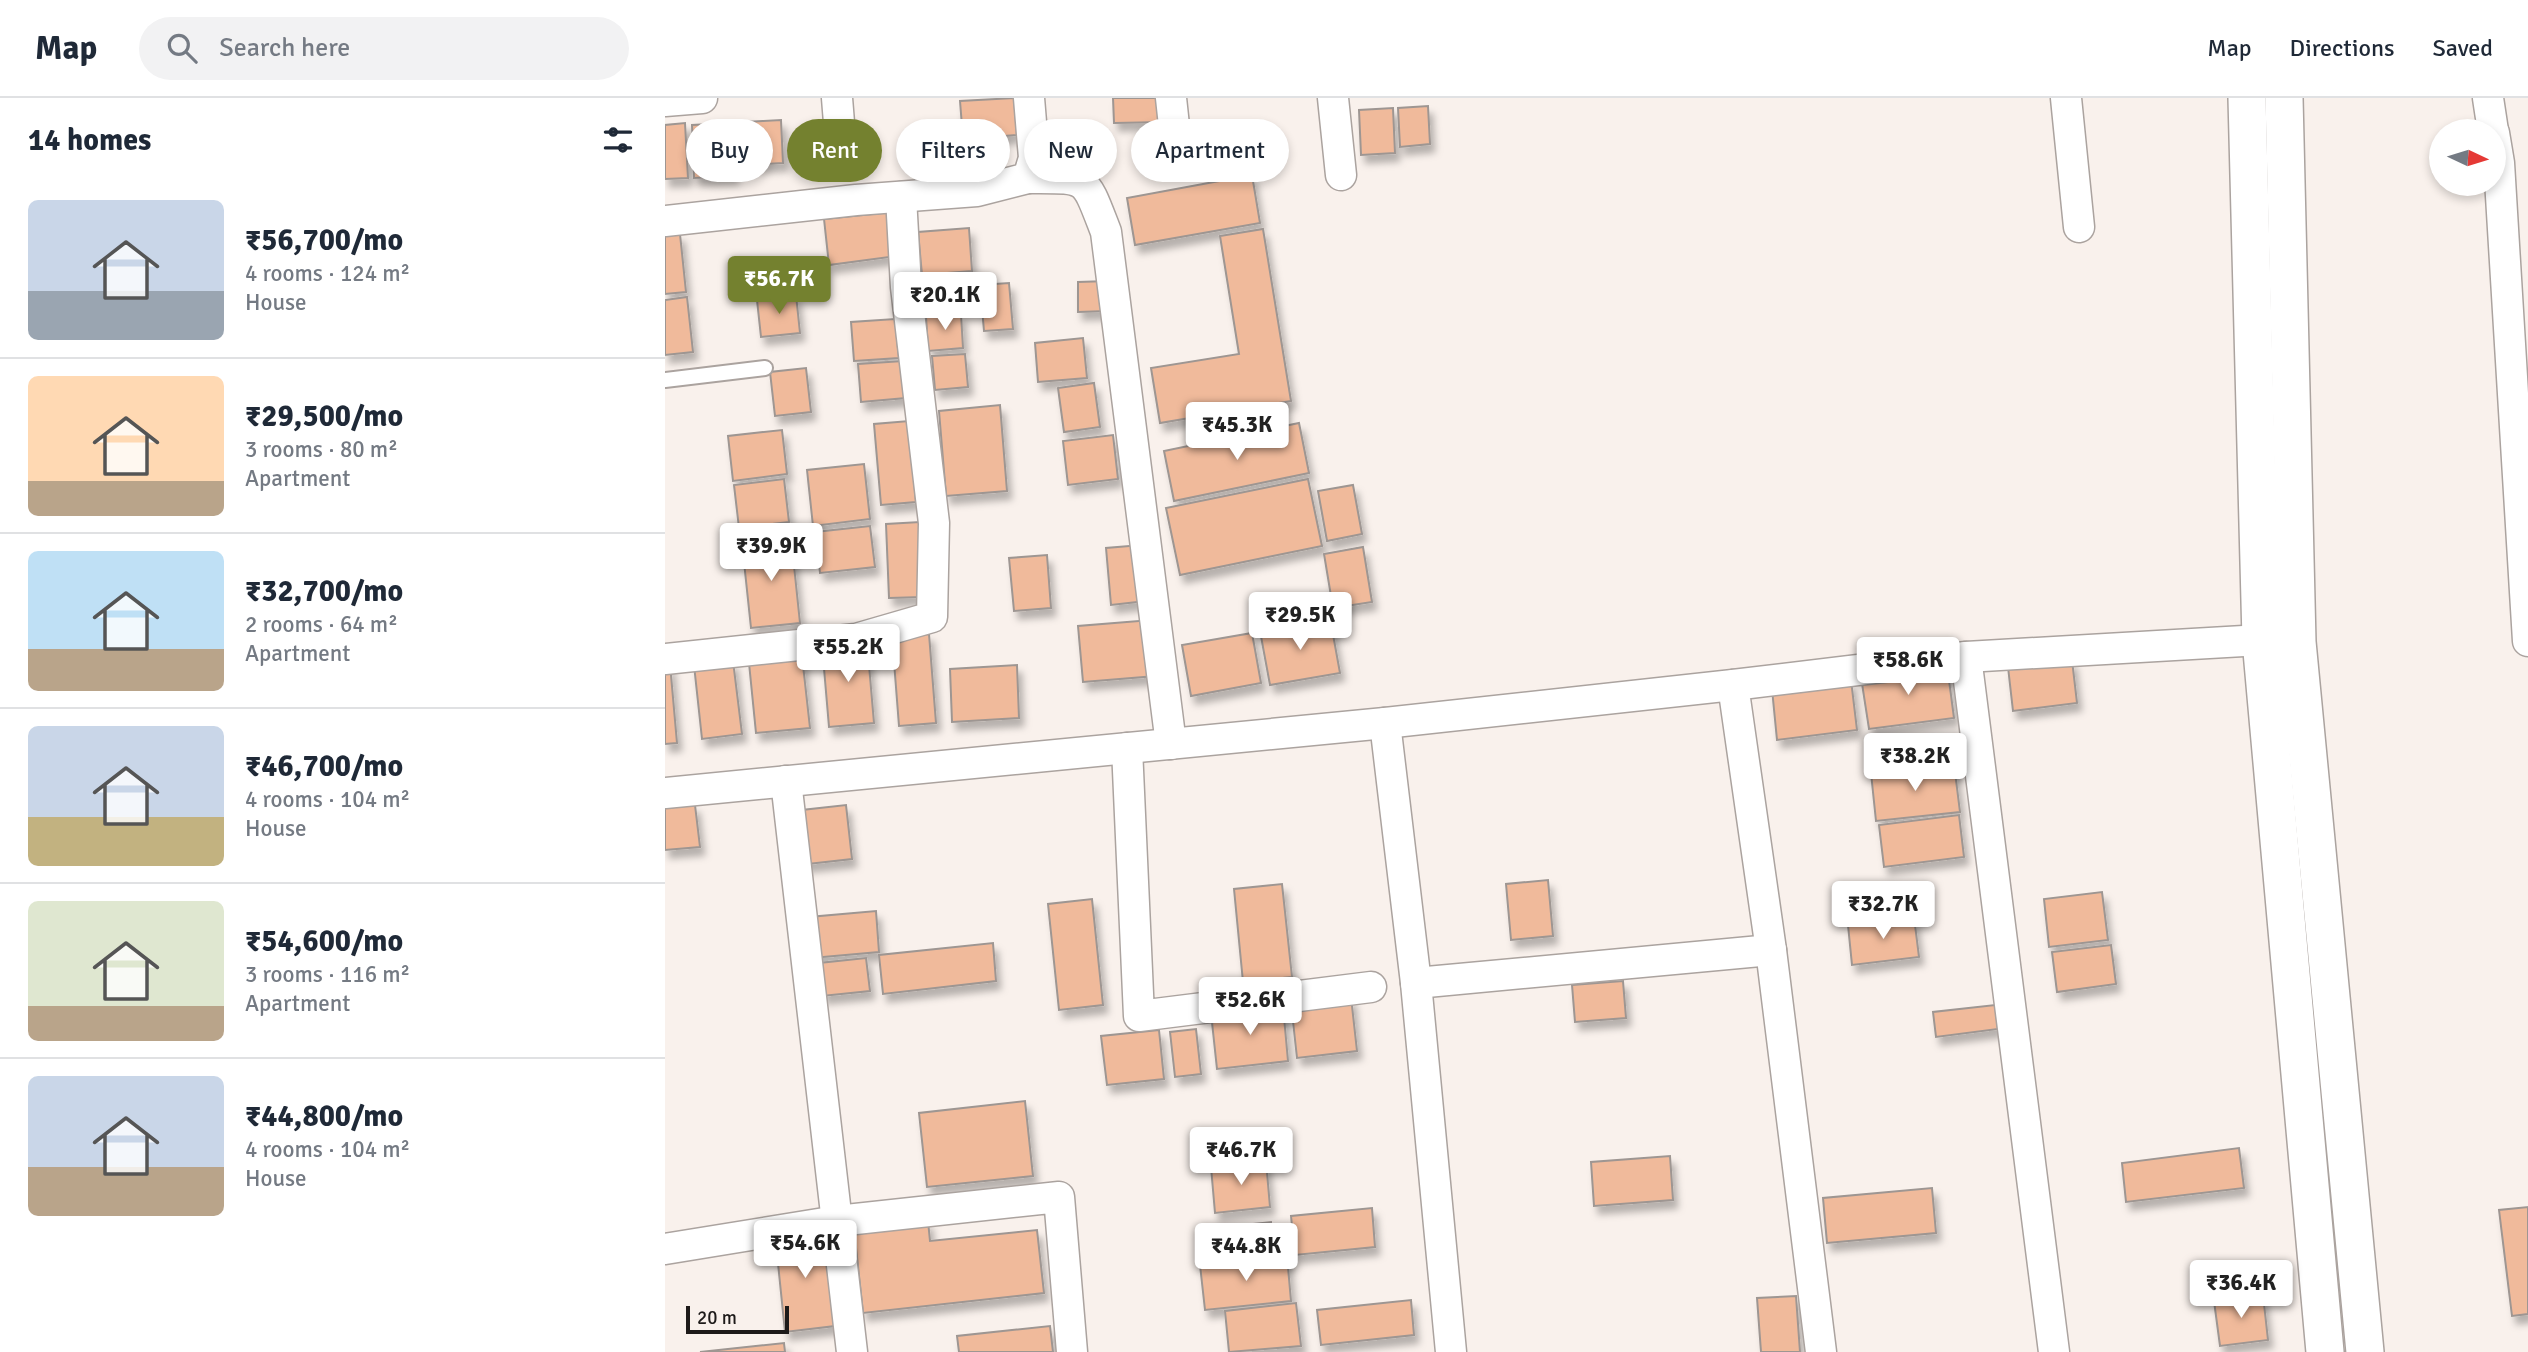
<!DOCTYPE html>
<meta charset="utf-8">
<style>
:root{--surface:#fff;--page:#f2f2f3;--text:#1f2937;--muted:#747a83;--line:#e0e1e3;--accent:#74812f}
body{margin:0;font-family:Signika,sans-serif;background:var(--page);color:var(--text);height:100vh;display:flex;flex-direction:column;font-size:26px;white-space:nowrap}
*{box-sizing:border-box;margin:0}
p{font-size:23px;color:var(--muted)}
.icon{flex:none;width:38px;height:38px;fill:none;stroke:currentColor;stroke-width:2;stroke-linecap:round;stroke-linejoin:round}
.map{position:relative;flex:1;overflow:hidden}
.side{display:flex;flex-direction:column;background:var(--surface);width:665px}
.side>*{flex:none}
.top-card{position:absolute;left:21px;top:21px;width:665px;height:63px;display:flex;gap:14px}
.needle{width:46px;rotate:94deg}
.fabs{position:absolute;left:1764px;top:21px;display:grid;gap:14px}
.fabs a{display:grid;place-items:center;width:77px;height:77px;border-radius:50%;background:var(--surface);box-shadow:0 4px 10px #0003;font-size:35px}
.scale{position:absolute;left:21px;bottom:18px;width:103px;box-sizing:border-box;padding-left:7px;border:4px solid #1d1a19;border-top:0;font-size:19px;line-height:24px;white-space:nowrap;color:#1d1a19;-webkit-text-stroke:5px #f9f1ec;paint-order:stroke}
.price{position:absolute;translate:-50% -60px;padding:0 16px;border-radius:7px;background:#fff;color:#222;font-size:23px;line-height:46px;filter:drop-shadow(0 2px 4px #0008)}
.price::after{content:'';position:absolute;left:50%;top:42px;width:21px;height:16px;margin-left:-10px;background:inherit;clip-path:polygon(0 0,100% 0,50% 100%)}
.price.active{background:var(--accent);color:#fff}
ul{padding:0;list-style:none}
li{display:flex;align-items:center;gap:21px;height:175px;padding:0 28px}
li+li{border-top:2px solid var(--line)}
li span{display:grid;place-items:center;flex:none;width:196px;height:140px;border-radius:10px;color:#555}
li>.icon{margin-inline-start:auto}
span .icon{width:84px;height:84px;fill:#fffc;stroke-width:1}
li b{font-size:30px}
h2{display:flex;justify-content:space-between;align-items:center;height:84px;padding:0 28px;font-size:30px}
.pill{padding:0 24px;border-radius:32px;background:var(--surface);box-shadow:0 4px 10px #0003;font-size:24px;line-height:63px}
.pill.active{background:var(--accent);color:#fff}
header{display:flex;align-items:center;gap:42px;box-sizing:border-box;height:98px;padding:0 35px;background:var(--surface);border-bottom:2px solid var(--line)}
header strong{font-size:33px}
nav{display:flex;gap:38px;margin-inline-start:auto;font-size:24px}
.search{width:490px;height:63px;background:var(--page);display:flex;align-items:center;gap:18px;box-sizing:border-box;padding:0 24px;border-radius:38px;color:var(--muted);font-size:26px}
main{display:flex;flex:1;min-height:0}
.map>svg:first-child{display:block}
.building{fill:#f0ba9b;stroke:#9e9692;stroke-width:2;filter:url(#shadow)}
.lines{fill:none;stroke-linecap:round;stroke-linejoin:round}
.service-casing{stroke:#aba39f;stroke-width:18}
.minor-casing{stroke:#aba39f;stroke-width:33}
.tertiary-casing{stroke:#aba39f;stroke-width:40}
.service{stroke:#fff;stroke-width:14}
.minor{stroke:#fff;stroke-width:30}
.tertiary{stroke:#fff;stroke-width:37}
</style>
<header>
<strong>Map</strong>
<div class="search"><svg class="icon" aria-label="search" viewBox="0 0 24 24"><circle cx="10" cy="10" r="6"/><path d="M15 15l6 6"/></svg>Search here</div>
<nav><a>Map</a><a>Directions</a><a>Saved</a></nav>
</header>
<main>
<section class="side">
<h2>14 homes<svg class="icon" aria-label="filters" viewBox="0 0 24 24"><path d="M4 7h16M4 17h16"/><circle cx="9" cy="7" r="2"/><circle cx="15" cy="17" r="2"/></svg></h2>
<ul>
<li><span style="background:linear-gradient(#c9d6e8 65%,#9aa5b1 0)"><svg class="icon" aria-label="home" viewBox="0 0 24 24"><path d="M3 11l9-7 9 7M6 9v11h12V9"/></svg></span><div><b>₹56,700/mo</b><p>4 rooms · 124 m²</p><p>House</p></div></li>
<li><span style="background:linear-gradient(#ffd9b3 75%,#b9a48a 0)"><svg class="icon" aria-label="home" viewBox="0 0 24 24"><path d="M3 11l9-7 9 7M6 9v11h12V9"/></svg></span><div><b>₹29,500/mo</b><p>3 rooms · 80 m²</p><p>Apartment</p></div></li>
<li><span style="background:linear-gradient(#bfe0f5 70%,#b9a48a 0)"><svg class="icon" aria-label="home" viewBox="0 0 24 24"><path d="M3 11l9-7 9 7M6 9v11h12V9"/></svg></span><div><b>₹32,700/mo</b><p>2 rooms · 64 m²</p><p>Apartment</p></div></li>
<li><span style="background:linear-gradient(#c9d6e8 65%,#c2b280 0)"><svg class="icon" aria-label="home" viewBox="0 0 24 24"><path d="M3 11l9-7 9 7M6 9v11h12V9"/></svg></span><div><b>₹46,700/mo</b><p>4 rooms · 104 m²</p><p>House</p></div></li>
<li><span style="background:linear-gradient(#dfe7d0 75%,#b9a48a 0)"><svg class="icon" aria-label="home" viewBox="0 0 24 24"><path d="M3 11l9-7 9 7M6 9v11h12V9"/></svg></span><div><b>₹54,600/mo</b><p>3 rooms · 116 m²</p><p>Apartment</p></div></li>
<li><span style="background:linear-gradient(#c9d6e8 65%,#b9a48a 0)"><svg class="icon" aria-label="home" viewBox="0 0 24 24"><path d="M3 11l9-7 9 7M6 9v11h12V9"/></svg></span><div><b>₹44,800/mo</b><p>4 rooms · 104 m²</p><p>House</p></div></li>
</ul>
</section>
<div class="map">
<svg width="1863" height="1254" viewBox="0 0 1863 1254">
<defs>
<filter id="shadow"><feDropShadow dx="4.5" dy="8" stdDeviation="3.5" flood-color="#0004"/></filter>
</defs>
<rect width="100%" height="100%" fill="#f9f1ec"/>
<g class="building">
<polygon points="349,0 352,37 298,41 295,3"/>
<polygon points="448,0 499,0 500,24 449,25"/>
<polygon points="763,8 765,46 735,49 733,10"/>
<polygon points="728,10 730,55 696,57 694,12"/>
<polygon points="116,22 118,65 82,67 80,24"/>
<polygon points="20,25 23,80 0,81 0,27"/>
<polygon points="67,25 69,78 29,80 27,27"/>
<polygon points="575,25 577,70 535,71 534,27"/>
<polygon points="587,77 595,125 470,147 462,100"/>
<polygon points="227,114 232,158 164,167 159,121"/>
<polygon points="304,130 307,173 257,177 253,134"/>
<polygon points="598,131 626,303 495,325 486,270 574,256 555,138"/>
<polygon points="15,136 21,194 0,196 0,138"/>
<polygon points="443,183 443,213 413,214 413,184"/>
<polygon points="344,185 348,231 319,233 315,187"/>
<polygon points="131,197 135,235 96,239 92,202"/>
<polygon points="22,199 28,254 0,257 0,202"/>
<polygon points="296,216 298,250 263,253 261,219"/>
<polygon points="230,221 234,260 189,263 186,224"/>
<polygon points="418,240 422,280 373,284 370,245"/>
<polygon points="300,256 303,289 270,292 267,258"/>
<polygon points="238,263 241,300 196,304 193,266"/>
<polygon points="141,270 146,314 110,318 105,274"/>
<polygon points="429,285 435,329 399,334 393,290"/>
<polygon points="335,307 342,393 281,398 274,313"/>
<polygon points="244,323 251,404 216,407 209,326"/>
<polygon points="634,325 644,375 509,403 499,353"/>
<polygon points="117,332 122,376 68,383 63,338"/>
<polygon points="448,337 453,381 403,387 398,343"/>
<polygon points="199,366 205,421 148,428 142,372"/>
<polygon points="119,381 124,424 74,430 69,387"/>
<polygon points="643,381 657,448 515,477 501,410"/>
<polygon points="688,387 697,436 662,443 653,393"/>
<polygon points="255,424 258,499 224,500 221,426"/>
<polygon points="205,428 210,469 155,475 150,434"/>
<polygon points="126,439 135,525 86,530 77,445"/>
<polygon points="476,447 481,503 446,507 441,450"/>
<polygon points="698,449 707,504 668,510 659,456"/>
<polygon points="382,457 386,510 349,513 344,460"/>
<polygon points="665,520 675,575 605,587 595,533"/>
<polygon points="486,522 491,578 418,584 413,528"/>
<polygon points="587,535 596,585 526,598 517,547"/>
<polygon points="264,536 271,625 234,628 227,538"/>
<polygon points="202,544 209,625 164,629 157,547"/>
<polygon points="136,549 145,630 91,635 83,555"/>
<polygon points="1407,562 1412,605 1348,613 1343,569"/>
<polygon points="68,563 77,636 37,641 29,567"/>
<polygon points="5,566 12,645 0,646 0,567"/>
<polygon points="352,567 354,620 287,624 285,571"/>
<polygon points="1282,567 1289,620 1204,631 1196,579"/>
<polygon points="1186,582 1192,632 1112,642 1107,591"/>
<polygon points="1289,666 1295,714 1211,723 1206,675"/>
<polygon points="30,707 35,749 0,752 0,710"/>
<polygon points="181,707 187,761 134,767 128,713"/>
<polygon points="1294,717 1299,759 1219,769 1214,727"/>
<polygon points="883,782 888,838 846,842 841,786"/>
<polygon points="617,786 627,879 578,884 569,791"/>
<polygon points="1437,794 1443,842 1384,849 1379,801"/>
<polygon points="427,801 438,907 394,912 383,806"/>
<polygon points="211,813 214,854 147,860 144,819"/>
<polygon points="1249,819 1254,859 1187,867 1183,827"/>
<polygon points="328,845 331,883 218,896 214,857"/>
<polygon points="1446,847 1451,886 1392,894 1387,854"/>
<polygon points="201,860 205,893 157,898 154,865"/>
<polygon points="958,883 961,920 910,924 907,887"/>
<polygon points="686,899 692,953 632,960 626,905"/>
<polygon points="1330,907 1333,931 1271,939 1268,914"/>
<polygon points="618,908 623,963 552,971 546,915"/>
<polygon points="531,931 536,976 510,979 505,934"/>
<polygon points="494,932 499,981 442,987 436,938"/>
<polygon points="360,1003 368,1078 262,1089 254,1015"/>
<polygon points="1574,1050 1579,1090 1461,1104 1457,1065"/>
<polygon points="1005,1058 1008,1102 929,1108 926,1064"/>
<polygon points="601,1063 605,1109 550,1115 546,1069"/>
<polygon points="1267,1090 1271,1135 1162,1145 1158,1100"/>
<polygon points="1863,1109 1863,1216 1847,1218 1834,1112"/>
<polygon points="707,1110 710,1149 630,1157 626,1118"/>
<polygon points="263,1123 265,1143 372,1132 379,1195 198,1215 189,1131"/>
<polygon points="606,1124 609,1155 563,1160 560,1129"/>
<polygon points="160,1131 170,1228 120,1234 110,1136"/>
<polygon points="622,1158 626,1203 540,1212 535,1167"/>
<polygon points="1598,1197 1603,1242 1555,1248 1549,1203"/>
<polygon points="1131,1198 1135,1254 1096,1254 1092,1200"/>
<polygon points="746,1202 749,1237 656,1247 652,1212"/>
<polygon points="631,1205 636,1248 564,1254 560,1213"/>
<polygon points="385,1228 388,1254 294,1254 292,1238"/>
<polygon points="119,1245 120,1254 35,1254"/>
</g>
<g class="lines">
<g class="service-casing">
<polyline id="service" points="0,282 100,270"/>
</g>
<g class="minor-casing">
<g id="minor">
<polyline points="172,0 175,37"/>
<polyline points="506,0 511,46"/>
<polyline points="668,0 676,77"/>
<polyline points="1401,0 1414,129"/>
<polyline points="1823,0 1828,33"/>
<polyline points="0,3 37,0"/>
<polyline points="1829,35 1834,65 1863,543"/>
<path d="M363,80c61,0 56,-3 78,54l65,512"/>
<polyline points="0,123 191,102 312,93 363,80 369,60 364,0"/>
<polyline points="1301,559 1389,1254"/>
<polyline points="0,561 191,541 267,519 269,425 241,189 236,99"/>
<polyline points="720,625 751,885 786,1254"/>
<polyline points="462,650 474,918 706,889"/>
<polyline points="121,683 187,1254"/>
<polyline points="0,695 720,625 1068,587"/>
<polyline points="751,885 1106,852"/>
<polyline points="0,1151 172,1123 394,1099 407,1254"/>
<polyline points="1156,1254 1106,852 1068,587 1301,559 1596,542"/>
</g>
</g>
<g class="tertiary-casing">
<g id="tertiary">
<polyline points="1582,0 1596,542 1660,1254"/>
<polyline points="1619,0 1632,544 1700,1254"/>
</g>
</g>
<use href="#service" class="service"/>
<use href="#minor" class="minor"/>
<use href="#tertiary" class="tertiary"/>
</g>
</svg>
<div class="fabs">
<a><svg class="needle" viewBox="-14 -14 28 28"><path d="M0-13l5 13h-10z" fill="#e53935"/><path d="M0 13l5-13h-10z" fill="#747a83"/></svg></a>
</div>
<div class="scale">20 m</div>
<b class="price active" style="left:114px;top:218px">₹56.7K</b>
<b class="price" style="left:280px;top:234px">₹20.1K</b>
<b class="price" style="left:572px;top:364px">₹45.3K</b>
<b class="price" style="left:106px;top:485px">₹39.9K</b>
<b class="price" style="left:635px;top:554px">₹29.5K</b>
<b class="price" style="left:183px;top:586px">₹55.2K</b>
<b class="price" style="left:1243px;top:599px">₹58.6K</b>
<b class="price" style="left:1250px;top:695px">₹38.2K</b>
<b class="price" style="left:1218px;top:843px">₹32.7K</b>
<b class="price" style="left:585px;top:939px">₹52.6K</b>
<b class="price" style="left:576px;top:1089px">₹46.7K</b>
<b class="price" style="left:140px;top:1182px">₹54.6K</b>
<b class="price" style="left:581px;top:1185px">₹44.8K</b>
<b class="price" style="left:1576px;top:1222px">₹36.4K</b>
<div class="top-card">
<a class="pill">Buy</a>
<a class="pill active">Rent</a>
<a class="pill">Filters</a>
<a class="pill">New</a>
<a class="pill">Apartment</a>
</div>
</div>
</main>
